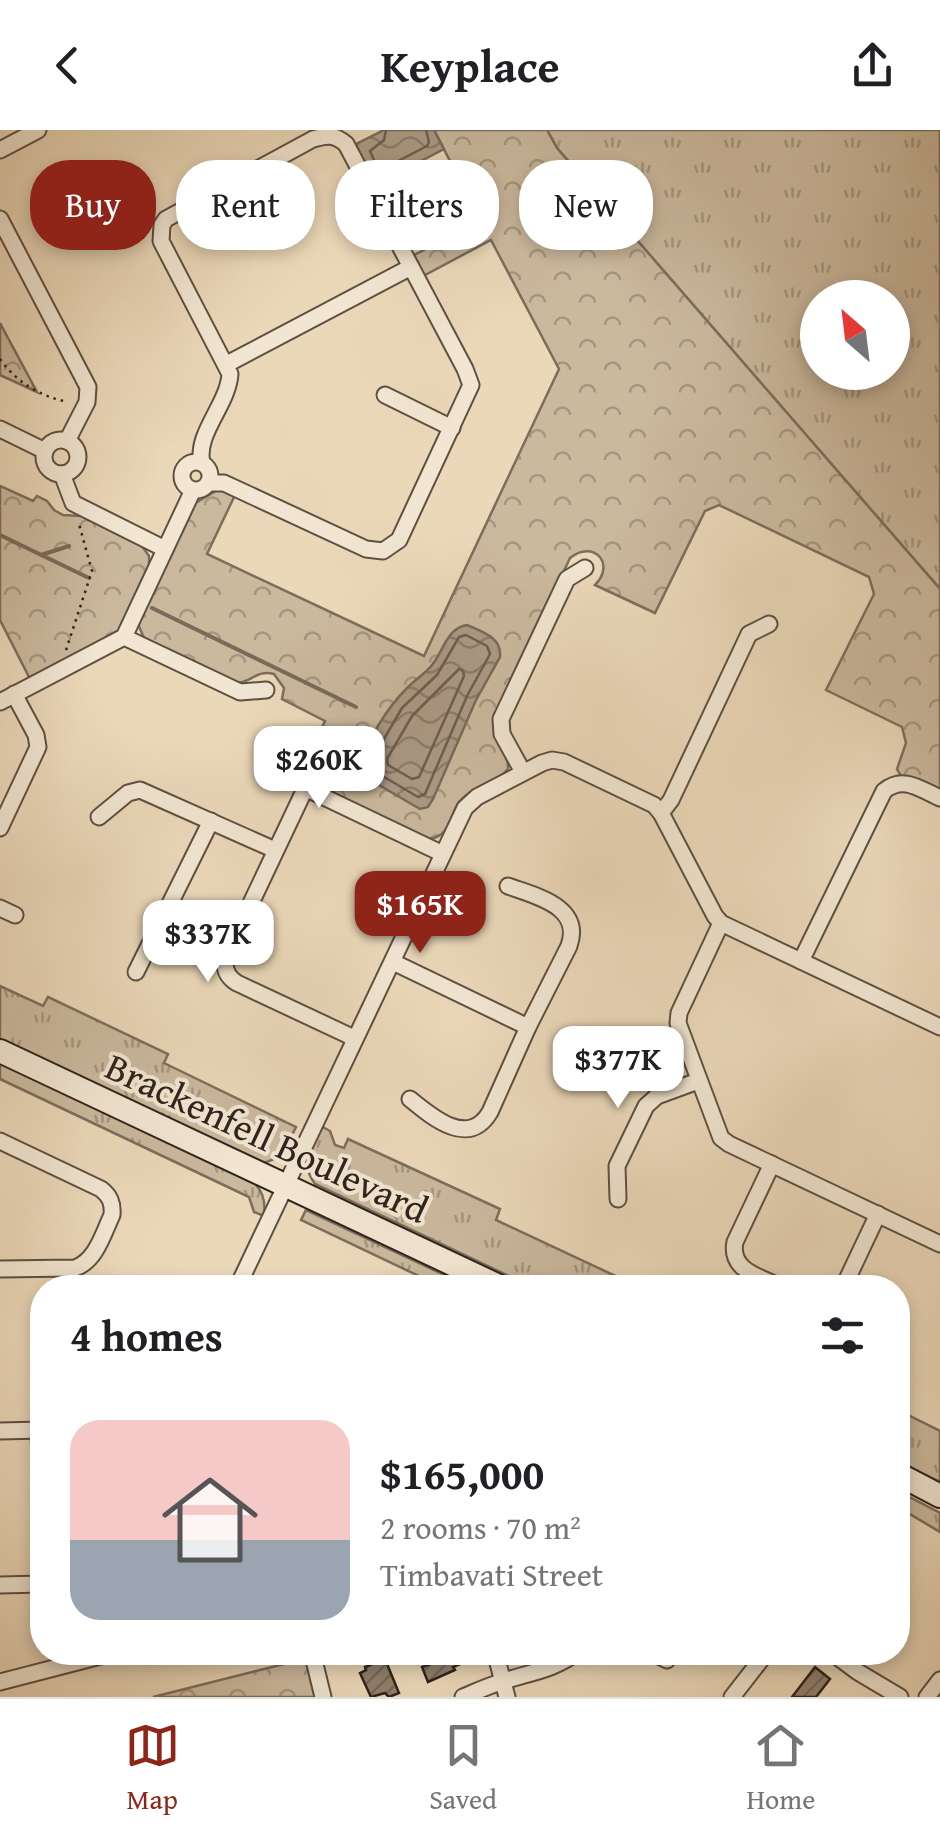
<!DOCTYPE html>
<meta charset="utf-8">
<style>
:root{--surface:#fff;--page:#f2f2f2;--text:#202124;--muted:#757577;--line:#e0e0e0;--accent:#8f2418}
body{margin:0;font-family:"Gentium Book Plus",serif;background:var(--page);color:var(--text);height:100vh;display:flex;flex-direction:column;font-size:38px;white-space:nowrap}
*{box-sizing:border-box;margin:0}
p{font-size:32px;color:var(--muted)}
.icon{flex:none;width:55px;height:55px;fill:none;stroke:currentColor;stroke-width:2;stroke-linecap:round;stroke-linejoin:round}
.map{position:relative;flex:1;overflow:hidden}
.drawer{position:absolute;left:30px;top:1145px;width:880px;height:390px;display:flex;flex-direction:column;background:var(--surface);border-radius:40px;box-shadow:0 5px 15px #0003}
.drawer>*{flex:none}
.top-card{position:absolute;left:30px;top:30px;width:880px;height:90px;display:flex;gap:20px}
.needle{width:65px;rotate:332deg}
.buttons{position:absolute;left:800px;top:150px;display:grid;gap:20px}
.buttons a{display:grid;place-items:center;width:110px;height:110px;border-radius:50%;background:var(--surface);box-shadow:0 5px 15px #0003;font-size:50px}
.price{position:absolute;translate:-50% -85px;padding:0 22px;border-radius:20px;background:#fff;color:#222;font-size:32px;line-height:65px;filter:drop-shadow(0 2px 5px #0008)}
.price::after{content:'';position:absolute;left:50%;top:60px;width:30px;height:22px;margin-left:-15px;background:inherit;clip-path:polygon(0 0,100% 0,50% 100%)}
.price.current{background:var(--accent);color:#fff}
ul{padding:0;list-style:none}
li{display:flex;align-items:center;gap:30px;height:250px;padding:0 40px}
li span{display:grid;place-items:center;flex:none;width:280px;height:200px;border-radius:30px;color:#555}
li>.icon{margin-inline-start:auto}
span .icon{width:120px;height:120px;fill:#fffc;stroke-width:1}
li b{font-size:42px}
h2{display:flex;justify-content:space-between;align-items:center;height:120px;padding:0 40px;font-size:42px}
.chip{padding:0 35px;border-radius:40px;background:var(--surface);box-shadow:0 5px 15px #0003;font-size:35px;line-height:90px}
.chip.current{background:var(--accent);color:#fff}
header{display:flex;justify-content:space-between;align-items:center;height:130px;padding:0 40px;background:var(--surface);font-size:45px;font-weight:700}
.dock{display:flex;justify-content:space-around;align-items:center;height:140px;border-top:2px solid var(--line);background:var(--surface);font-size:28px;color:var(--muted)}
.dock a{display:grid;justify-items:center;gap:5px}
.dock .current{color:var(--accent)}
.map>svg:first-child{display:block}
.grass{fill:url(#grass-tufts);stroke:#7c6e5d;stroke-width:2.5;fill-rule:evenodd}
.forest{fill:url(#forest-crowns);stroke:#7c6e5d;stroke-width:2.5}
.water{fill:url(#water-waves);stroke:#796a5a;stroke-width:2.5}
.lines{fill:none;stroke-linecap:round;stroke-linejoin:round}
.shore{stroke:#6c5e50;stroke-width:2.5}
.stream{stroke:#796a5a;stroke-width:4}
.building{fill:url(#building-hatch);stroke:#2e231c;stroke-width:2.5}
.street-casing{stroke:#5d5043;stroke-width:19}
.secondary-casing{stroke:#2e231c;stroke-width:26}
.path{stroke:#2e231c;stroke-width:2.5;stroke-dasharray:2.5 5;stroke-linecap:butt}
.street{stroke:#f2e6d2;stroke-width:15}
.secondary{stroke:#f2e6d2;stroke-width:22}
.labels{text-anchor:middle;stroke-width:8;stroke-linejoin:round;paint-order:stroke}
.street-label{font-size:38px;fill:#2e231c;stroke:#f2e6d2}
</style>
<header><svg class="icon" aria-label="back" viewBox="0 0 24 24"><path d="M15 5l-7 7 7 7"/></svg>Keyplace<svg class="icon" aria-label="share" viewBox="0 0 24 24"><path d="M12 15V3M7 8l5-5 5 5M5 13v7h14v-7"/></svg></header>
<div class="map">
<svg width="940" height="1567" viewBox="0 0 940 1567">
<defs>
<pattern id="grass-tufts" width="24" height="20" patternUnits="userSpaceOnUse" patternTransform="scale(2.5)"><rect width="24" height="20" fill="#cbb99e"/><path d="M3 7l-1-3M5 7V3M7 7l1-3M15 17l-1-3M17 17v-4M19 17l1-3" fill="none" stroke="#a59680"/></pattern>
<pattern id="forest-crowns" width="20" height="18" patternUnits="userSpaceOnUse" patternTransform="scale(2.5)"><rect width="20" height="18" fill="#cbb99e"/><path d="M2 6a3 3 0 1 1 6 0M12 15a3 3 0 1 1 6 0" fill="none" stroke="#a59680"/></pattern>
<pattern id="water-waves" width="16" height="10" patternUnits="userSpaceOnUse" patternTransform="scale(2.5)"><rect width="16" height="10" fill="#ab9a84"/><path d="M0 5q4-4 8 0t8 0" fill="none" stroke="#8c7d6b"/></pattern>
<pattern id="building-hatch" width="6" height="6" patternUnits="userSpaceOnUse" patternTransform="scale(2.5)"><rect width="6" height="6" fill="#90816e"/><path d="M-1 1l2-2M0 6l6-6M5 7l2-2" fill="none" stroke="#76695a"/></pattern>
</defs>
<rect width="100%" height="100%" fill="#ebd8b9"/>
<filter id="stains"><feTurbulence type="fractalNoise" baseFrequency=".002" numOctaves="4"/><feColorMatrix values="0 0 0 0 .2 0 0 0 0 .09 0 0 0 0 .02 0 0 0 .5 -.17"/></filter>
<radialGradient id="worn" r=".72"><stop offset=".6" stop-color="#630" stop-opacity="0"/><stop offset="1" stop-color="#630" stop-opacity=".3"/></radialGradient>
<g class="grass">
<path d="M547,0h393v459l-383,-441zM818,168h74v74h-74z"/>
<path d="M0,856l43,20 5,-9 120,57 -4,9 132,64c-9,18 -14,35 -37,36l-259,-121z"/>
<path d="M0,929l250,119c12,12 16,21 14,38l-10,-4 -5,-15 -249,-118z"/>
<path d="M321,996l9,5 5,14 9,3 4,-9 152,70 -4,11 143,67h-107l-217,-103c-16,-21 -4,-37 6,-58z"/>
<polygon points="306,1080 470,1157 442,1157 301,1090"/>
<polygon points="898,1280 940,1301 940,1352 898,1332"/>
<polygon points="898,1361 940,1383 940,1402 898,1377"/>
</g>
<g class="forest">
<path d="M434,0h113l10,18 383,441v202l-27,-13 -12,-2 -4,-7 9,-26 -4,-16 -76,-37 48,-96 -5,-17 -150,-72 -14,6 -50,102 -60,-28c21,-21 -1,-46 -25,-27l-75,160c-4,19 14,32 13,51 -13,16 -36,17 -49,33 -10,15 -9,35 -30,37l-104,-49c-11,-14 0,-27 6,-42l-15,-8 9,-19 -43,-22 2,-11 -10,-14c-17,-5 -23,9 -38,9l-92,-45 -6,-14 56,-120 25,-15 16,6 -28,59 217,102 135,-287 -68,-129 -68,36 -11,-20 69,-35z"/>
<polygon points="0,193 37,262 0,245"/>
<polygon points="0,356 33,371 37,366 47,371 54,380 63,385 81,386 142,416 149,426 149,435 118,501 30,549 0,490"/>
<polygon points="296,1531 307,1532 316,1567 153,1567"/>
</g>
<g class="water">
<polygon points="384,0 434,0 444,19 375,55 354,15"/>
<path d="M467,495c15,7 35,12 33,32l-24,43 -43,99 -5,8 -8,2 -53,-31 -6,-9c5,-29 26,-61 47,-82 8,-8 18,-14 24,-22 12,-15 15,-37 35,-40z"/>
</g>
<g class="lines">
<g class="shore">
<polyline points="386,0 384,10 370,21 377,37 381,40 427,16 429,12 426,0"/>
<polygon points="466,505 487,516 490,524 467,566 425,664 418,667 374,641 372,636 373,628 402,578 437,545 459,507"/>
<polygon points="459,539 463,541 464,546 419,647 412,649 388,635 387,629 412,586"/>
</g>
<g class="stream">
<polyline points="0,405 89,448"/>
<polyline points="41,425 69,416"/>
<polyline points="152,478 356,577"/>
</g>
</g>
<g class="building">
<polygon points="434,1522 461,1522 465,1532 453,1537 455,1540 428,1552 422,1537 438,1531"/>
<polygon points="385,1529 399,1563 389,1567 385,1563 371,1567 360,1543 366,1540 365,1537"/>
<polygon points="815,1537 830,1549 816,1567 792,1567"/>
</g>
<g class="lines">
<g class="street-casing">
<g id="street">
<polyline points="0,20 38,0"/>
<polyline points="0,89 88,257 87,272 67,311"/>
<polyline points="227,234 411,137"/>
<polyline points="385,265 452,298"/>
<polyline points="0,299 45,321"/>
<circle cx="61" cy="327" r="17"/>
<circle cx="196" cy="346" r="14"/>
<path d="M202,333c-7,-29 26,-58 28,-89l-69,-133 1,-16 4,-6 147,-80c14,-4 21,-5 33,5l119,225 6,16 -72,155 -16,11 -17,-2 -142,-66h-15"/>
<polyline points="62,344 73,373 165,419"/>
<polyline points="124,507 240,562 266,560"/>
<polyline points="0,572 124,507 193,360"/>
<path d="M323,621l-97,205c-3,12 1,21 11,27l117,55"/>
<polyline points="523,642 502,604 501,589 567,449 585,438"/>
<polyline points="305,658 443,724"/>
<polyline points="661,683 671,670 749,504 769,494"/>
<polyline points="99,687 128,663 140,660 275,720"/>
<polyline points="0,698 38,617 36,605 14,564"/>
<polyline points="0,778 15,785"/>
<polyline points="721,793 679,883 678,893 721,1008 729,1014 940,1114"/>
<path d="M801,831l83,-170c19,-16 36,-2 56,7"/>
<polyline points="393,832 528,897"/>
<polyline points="136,842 211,691"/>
<path d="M410,969c23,19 59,49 80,13l38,-85 41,-81c14,-40 -34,-50 -61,-60"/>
<path d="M0,1011l101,48c9,7 12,14 11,26 -9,19 -16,46 -37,53l-75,1"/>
<path d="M772,1034l-37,78c-6,29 26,35 48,46"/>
<polyline points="618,1069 617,1036 646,976 657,966 698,951"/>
<polyline points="237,1158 465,678 477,667 542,633 552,630 564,632 654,675 661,683 715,786 721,793 940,897"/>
<polyline points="843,1158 878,1084"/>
<polyline points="39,1300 42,1403"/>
<polyline points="0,1301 42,1300"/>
<polyline points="0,1455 42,1454"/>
<polyline points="312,1522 323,1567"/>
<polyline points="495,1522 507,1567"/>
<polyline points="651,1522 667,1530"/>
<polyline points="831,1522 858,1542 900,1567"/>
<polyline points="0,1552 116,1522"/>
<path d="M463,1567c12,-5 25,-11 38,-15 26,-9 54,-12 76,-30"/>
<polyline points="732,1567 767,1522"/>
<polyline points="927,1567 940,1550"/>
</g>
</g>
<g class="secondary-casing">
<g id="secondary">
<polyline points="0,921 503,1158"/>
<polyline points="898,1344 940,1366"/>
</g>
</g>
<g class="path">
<path d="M0,229c17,24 40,37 68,43"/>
<polyline points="66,520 92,441 79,394"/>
</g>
<use href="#street" class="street"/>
<use href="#secondary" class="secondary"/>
</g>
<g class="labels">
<g class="street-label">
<text transform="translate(267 1008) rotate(25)" y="13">Brackenfell Boulevard</text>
</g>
</g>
<rect width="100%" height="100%" filter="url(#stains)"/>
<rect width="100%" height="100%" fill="url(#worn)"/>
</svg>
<div class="buttons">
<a><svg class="needle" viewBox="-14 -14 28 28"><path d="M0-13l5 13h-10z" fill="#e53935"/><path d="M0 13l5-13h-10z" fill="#757577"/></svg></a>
</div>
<b class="price" style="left:319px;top:681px">$260K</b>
<b class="price current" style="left:420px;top:826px">$165K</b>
<b class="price" style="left:208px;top:855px">$337K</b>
<b class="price" style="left:618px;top:981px">$377K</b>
<div class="top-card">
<a class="chip current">Buy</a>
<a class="chip">Rent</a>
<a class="chip">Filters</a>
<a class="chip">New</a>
</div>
<section class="drawer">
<h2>4 homes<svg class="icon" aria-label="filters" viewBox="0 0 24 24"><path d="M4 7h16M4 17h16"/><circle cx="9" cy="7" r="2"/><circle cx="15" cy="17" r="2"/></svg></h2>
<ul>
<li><span style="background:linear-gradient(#f6c9c9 60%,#9aa5b1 0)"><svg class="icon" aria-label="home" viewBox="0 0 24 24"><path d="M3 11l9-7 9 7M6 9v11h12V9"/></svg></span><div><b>$165,000</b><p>2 rooms · 70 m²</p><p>Timbavati Street</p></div></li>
</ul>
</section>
</div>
<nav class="dock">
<a class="current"><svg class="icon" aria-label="map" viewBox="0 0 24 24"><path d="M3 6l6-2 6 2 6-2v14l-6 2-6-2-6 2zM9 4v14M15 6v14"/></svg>Map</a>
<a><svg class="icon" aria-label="saved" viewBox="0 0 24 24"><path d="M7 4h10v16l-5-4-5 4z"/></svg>Saved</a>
<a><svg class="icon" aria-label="home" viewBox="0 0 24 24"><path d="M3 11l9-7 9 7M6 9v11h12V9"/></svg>Home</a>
</nav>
